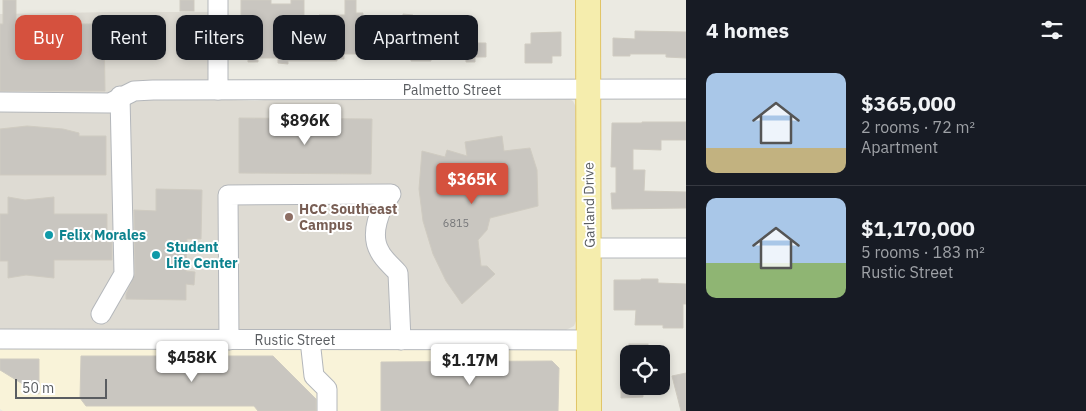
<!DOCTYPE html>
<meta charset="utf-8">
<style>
:root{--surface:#171b24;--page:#242831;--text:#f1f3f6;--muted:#9ea1a6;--line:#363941;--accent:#d5513e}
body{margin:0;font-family:"IBM Plex Sans",sans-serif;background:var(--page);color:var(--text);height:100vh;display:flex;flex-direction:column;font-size:19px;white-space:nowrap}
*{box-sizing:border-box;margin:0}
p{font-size:16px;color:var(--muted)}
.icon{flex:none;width:28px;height:28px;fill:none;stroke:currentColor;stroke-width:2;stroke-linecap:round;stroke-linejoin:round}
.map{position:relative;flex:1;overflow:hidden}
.panel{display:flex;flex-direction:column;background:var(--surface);width:400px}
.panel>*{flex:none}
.top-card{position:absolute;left:15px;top:15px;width:475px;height:45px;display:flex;gap:10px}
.tools{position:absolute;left:620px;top:345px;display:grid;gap:10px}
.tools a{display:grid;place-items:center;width:50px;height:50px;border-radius:10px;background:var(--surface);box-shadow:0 2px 8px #0003;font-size:25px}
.scale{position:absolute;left:15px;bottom:12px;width:92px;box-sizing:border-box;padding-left:5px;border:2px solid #5a5d61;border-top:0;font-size:14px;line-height:18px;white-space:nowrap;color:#5a5d61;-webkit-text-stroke:4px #fff;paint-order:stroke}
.price{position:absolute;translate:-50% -42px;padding:0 11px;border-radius:5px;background:#fff;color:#222;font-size:16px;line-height:32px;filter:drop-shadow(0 1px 2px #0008)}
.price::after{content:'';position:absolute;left:50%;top:30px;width:15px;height:11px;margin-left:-8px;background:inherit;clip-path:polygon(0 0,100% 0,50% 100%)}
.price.selected{background:var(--accent);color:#fff}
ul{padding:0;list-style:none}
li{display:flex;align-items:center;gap:15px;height:125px;padding:0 20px}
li+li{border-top:1px solid var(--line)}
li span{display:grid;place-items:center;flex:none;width:140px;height:100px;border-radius:10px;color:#555}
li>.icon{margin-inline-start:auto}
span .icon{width:60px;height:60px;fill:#fffc;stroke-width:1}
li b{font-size:21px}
h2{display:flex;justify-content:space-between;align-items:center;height:60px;padding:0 20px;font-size:21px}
.chip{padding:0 18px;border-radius:10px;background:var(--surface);box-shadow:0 2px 8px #0003;font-size:18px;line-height:45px}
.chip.selected{background:var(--accent);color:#fff}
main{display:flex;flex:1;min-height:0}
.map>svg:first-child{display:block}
.commercial{fill:#f9f3d9}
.education{fill:#dedbd3}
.building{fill:#c9c6c0;stroke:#cfcbc1}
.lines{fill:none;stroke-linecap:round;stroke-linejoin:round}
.minor-casing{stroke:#b4b7bb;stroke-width:21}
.major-casing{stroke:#e1c465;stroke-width:26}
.minor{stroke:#fff;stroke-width:19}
.major{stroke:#f5edad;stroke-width:24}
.education-dot{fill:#8d6e63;stroke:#fff;stroke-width:2}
.culture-dot{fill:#0f9aa8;stroke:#fff;stroke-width:2}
.labels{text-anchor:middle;stroke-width:4;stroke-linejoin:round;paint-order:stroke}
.number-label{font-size:11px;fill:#767779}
.street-label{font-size:14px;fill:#5a5d61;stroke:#fff}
.education-label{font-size:14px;font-weight:bold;fill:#785e54;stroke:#fff;text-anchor:start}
.culture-label{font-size:14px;font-weight:bold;fill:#0d838f;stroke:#fff;text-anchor:start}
</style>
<main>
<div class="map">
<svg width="686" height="411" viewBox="0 0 686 411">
<rect width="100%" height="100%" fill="#ebeae2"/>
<polygon class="commercial" points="0,347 570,347 575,350 578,354 577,411 3,411 0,409"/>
<polygon class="education" points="114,12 209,12 209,99 255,101 318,95 568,98 573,101 576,107 578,291 576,321 574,326 564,331 0,329 0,14"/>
<g class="building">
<polygon points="3,0 16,0 16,24 104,24 105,91 0,91 0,24 3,24"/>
<rect x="180" y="0" width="14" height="11"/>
<polygon points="241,0 271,0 271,4 291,4 291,0 304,0 304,23 289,23 289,43 319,43 319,15 345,15 345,0 356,0 356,13 363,13 362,33 386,33 386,46 377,46 377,54 344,54 344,59 337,59 337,61 288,61 288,64 278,63 278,58 258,58 258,62 248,62 248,57 239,57 239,31 234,31 234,19 241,19"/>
<polygon points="403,14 413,15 412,33 438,33 438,53 431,53 431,61 411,61 411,52 407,52 407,39 403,39"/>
<polygon points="635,31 686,32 686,58 666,57 666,54 630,54 630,56 613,56 613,38 635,39"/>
<polygon points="561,32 561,56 552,56 552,63 525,63 525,44 531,44 531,33"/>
<polygon points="466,43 486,43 486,57 475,57 475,62 466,62"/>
<polygon points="239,118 372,119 371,174 239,173"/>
<polygon points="642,122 686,122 686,140 661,140 661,150 633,149 633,170 645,170 644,191 686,192 686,208 612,209 611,193 616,193 616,167 611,167 612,123 642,123"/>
<polygon points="27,126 63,129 79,133 79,136 106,136 106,175 0,175 0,129"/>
<polygon points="502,136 504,151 530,148 537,170 538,206 490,218 487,230 478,240 481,266 487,266 495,274 462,304 446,281 433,254 423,221 419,189 422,151 445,157 447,150 467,156 465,142"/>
<polygon points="156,189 202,190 201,239 187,239 186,271 195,272 194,285 186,284 186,300 126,299 126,294 135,274 134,210 156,211"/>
<polygon points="8,197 25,200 54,197 54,214 107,214 107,242 112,242 112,260 54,260 54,278 26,275 8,278 8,261 0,261 0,214 8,214"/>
<polygon points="641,279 658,279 658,283 686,284 686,304 683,304 683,328 663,328 663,325 635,325 636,310 614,310 614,280 641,280"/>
<rect x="629" y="344" width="19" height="10"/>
<polygon points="81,356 273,356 316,399 316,411 258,411 254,406 86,406 80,398"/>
<polygon points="0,359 39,359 39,394 0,370"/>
<polygon points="552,361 559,368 558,411 381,411 381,362"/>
<polygon points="686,373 686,411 681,411 672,376"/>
<polygon points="621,386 643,386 643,397 621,398"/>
</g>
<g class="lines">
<g class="minor-casing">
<g id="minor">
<polyline points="218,0 218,90"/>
<polyline points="0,102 110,103 134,91 153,90 686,89"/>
<polyline points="590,248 686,248"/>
<polyline points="101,314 124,274 120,96"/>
<polyline points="0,339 590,340"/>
<path d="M229,340l-1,-145 163,-1c-11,14 -22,40 -11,58 4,8 12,14 18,21l3,67"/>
<polyline points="310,340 314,376 327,389 327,411"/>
</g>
</g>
<g class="major-casing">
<polyline id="major" points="588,0 589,411"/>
</g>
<use href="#minor" class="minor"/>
<use href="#major" class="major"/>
</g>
<circle class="education-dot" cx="289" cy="217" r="5"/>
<g class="culture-dot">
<circle cx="49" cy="235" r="5"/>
<circle cx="156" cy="255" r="5"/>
</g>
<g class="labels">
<g class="number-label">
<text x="456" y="227">6815</text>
</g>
<g class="street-label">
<text x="452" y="95">Palmetto Street</text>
<text transform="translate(589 205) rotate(-91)" y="5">Garland Drive</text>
<text x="295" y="345">Rustic Street</text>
</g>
<g class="education-label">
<text x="299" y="214">HCC Southeast<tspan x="299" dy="16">Campus</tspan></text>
</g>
<g class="culture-label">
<text x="59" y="240">Felix Morales</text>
<text x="166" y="252">Student<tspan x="166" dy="16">Life Center</tspan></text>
</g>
</g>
</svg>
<div class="tools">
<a><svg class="icon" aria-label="locate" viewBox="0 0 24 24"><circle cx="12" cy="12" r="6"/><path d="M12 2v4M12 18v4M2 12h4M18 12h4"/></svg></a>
</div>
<div class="scale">50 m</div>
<b class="price" style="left:305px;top:146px">$896K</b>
<b class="price selected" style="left:472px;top:205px">$365K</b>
<b class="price" style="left:192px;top:383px">$458K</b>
<b class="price" style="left:470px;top:386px">$1.17M</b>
<div class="top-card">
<a class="chip selected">Buy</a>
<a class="chip">Rent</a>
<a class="chip">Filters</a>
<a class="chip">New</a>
<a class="chip">Apartment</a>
</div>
</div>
<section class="panel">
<h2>4 homes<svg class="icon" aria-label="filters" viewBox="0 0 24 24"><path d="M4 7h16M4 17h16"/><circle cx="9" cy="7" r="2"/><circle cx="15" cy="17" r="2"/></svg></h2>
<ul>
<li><span style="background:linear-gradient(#a9c7e8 75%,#c2b280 0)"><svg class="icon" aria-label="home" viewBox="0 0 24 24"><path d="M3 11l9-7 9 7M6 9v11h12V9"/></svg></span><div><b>$365,000</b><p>2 rooms · 72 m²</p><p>Apartment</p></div></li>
<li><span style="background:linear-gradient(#a9c7e8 65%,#8fb573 0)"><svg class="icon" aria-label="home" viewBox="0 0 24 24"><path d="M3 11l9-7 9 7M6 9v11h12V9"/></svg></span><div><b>$1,170,000</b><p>5 rooms · 183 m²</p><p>Rustic Street</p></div></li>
</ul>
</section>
</main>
